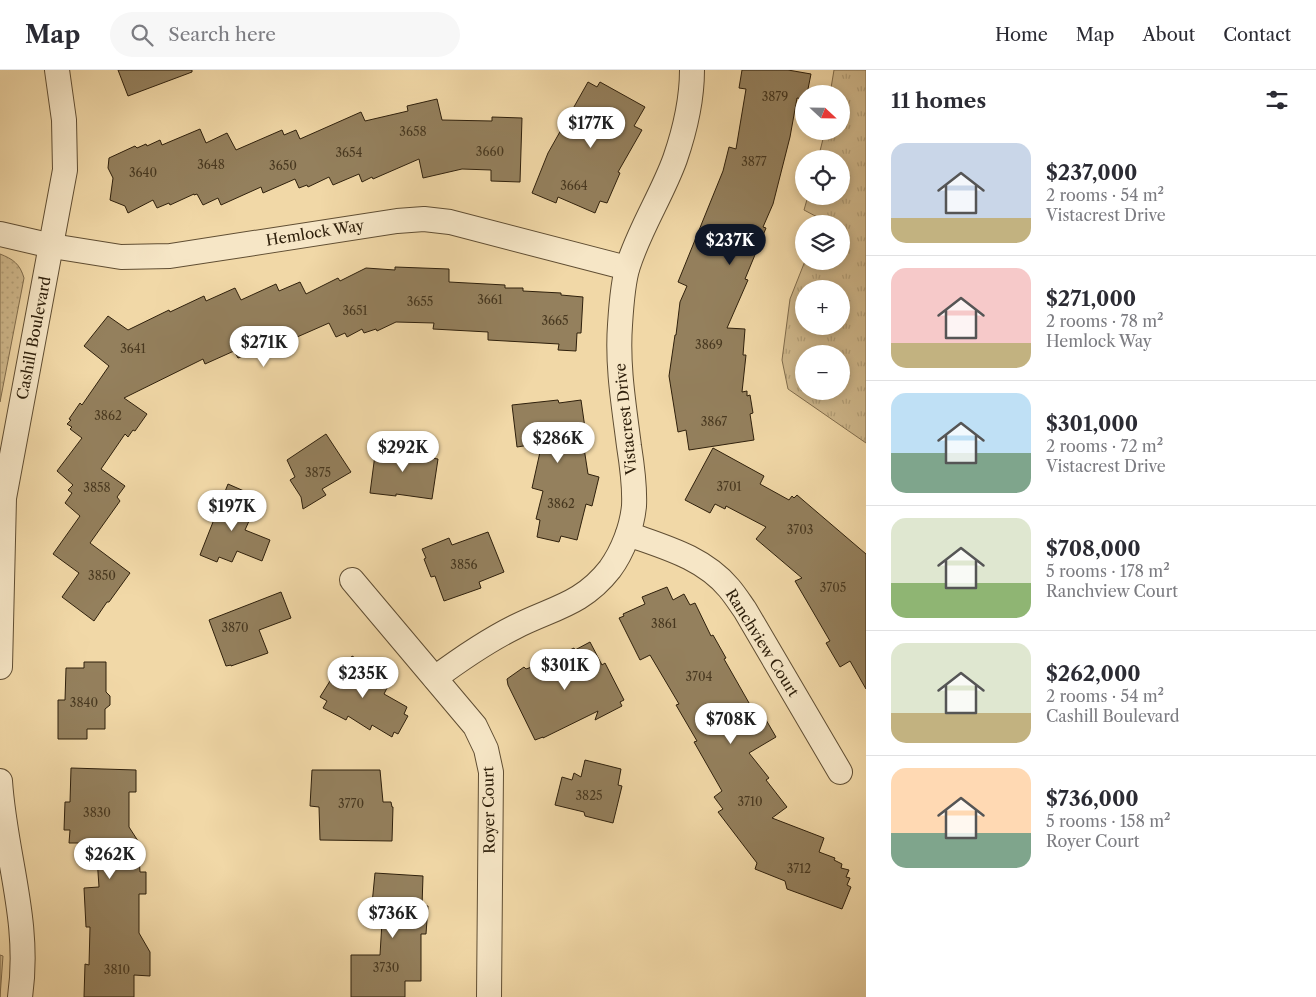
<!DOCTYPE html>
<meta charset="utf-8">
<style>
:root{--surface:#fff;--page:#f7f7f7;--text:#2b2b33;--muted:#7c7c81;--line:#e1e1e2;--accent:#111827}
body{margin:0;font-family:"Libre Caslon Text",serif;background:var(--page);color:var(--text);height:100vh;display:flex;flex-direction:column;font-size:19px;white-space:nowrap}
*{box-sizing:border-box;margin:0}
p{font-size:16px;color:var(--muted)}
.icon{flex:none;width:28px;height:28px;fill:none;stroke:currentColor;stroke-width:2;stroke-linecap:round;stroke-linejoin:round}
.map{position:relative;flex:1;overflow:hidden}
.panel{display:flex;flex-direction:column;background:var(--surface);width:450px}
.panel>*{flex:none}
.needle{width:32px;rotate:112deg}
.fabs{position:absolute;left:795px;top:15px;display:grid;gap:10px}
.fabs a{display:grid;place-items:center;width:55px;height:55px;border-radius:50%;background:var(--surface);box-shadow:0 2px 8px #0003;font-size:25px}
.price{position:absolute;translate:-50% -42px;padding:0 11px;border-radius:18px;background:#fff;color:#222;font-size:16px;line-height:32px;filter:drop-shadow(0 1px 2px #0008)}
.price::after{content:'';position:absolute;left:50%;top:30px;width:15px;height:11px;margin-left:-8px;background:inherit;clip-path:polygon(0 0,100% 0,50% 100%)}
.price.active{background:var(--accent);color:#fff}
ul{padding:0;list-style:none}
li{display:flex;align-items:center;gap:15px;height:125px;padding:0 25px}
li+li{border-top:1px solid var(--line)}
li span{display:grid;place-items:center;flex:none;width:140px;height:100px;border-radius:15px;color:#555}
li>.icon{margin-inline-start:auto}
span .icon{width:60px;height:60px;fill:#fffc;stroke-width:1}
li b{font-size:21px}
h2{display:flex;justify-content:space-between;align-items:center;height:60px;padding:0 25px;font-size:21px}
header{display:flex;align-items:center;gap:30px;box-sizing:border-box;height:70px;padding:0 25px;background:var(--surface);border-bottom:1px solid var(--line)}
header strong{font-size:24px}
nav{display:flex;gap:28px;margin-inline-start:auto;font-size:18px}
.search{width:350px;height:45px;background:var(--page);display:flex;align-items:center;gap:12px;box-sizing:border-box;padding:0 18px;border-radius:28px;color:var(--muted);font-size:19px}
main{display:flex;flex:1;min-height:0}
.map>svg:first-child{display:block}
.grass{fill:url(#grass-tufts);stroke:#806c4c;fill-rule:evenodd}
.park{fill:url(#park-dots);stroke:#806c4c}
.building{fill:#94805d;stroke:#2f200c}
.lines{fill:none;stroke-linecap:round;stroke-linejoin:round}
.minor-casing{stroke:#604e33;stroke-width:26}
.minor{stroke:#f6e6c6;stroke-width:24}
.labels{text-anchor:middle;stroke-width:4.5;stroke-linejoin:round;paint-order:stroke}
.number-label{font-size:12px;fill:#483820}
.street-label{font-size:15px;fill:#2f200c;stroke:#f6e6c6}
</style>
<header>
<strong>Map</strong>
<div class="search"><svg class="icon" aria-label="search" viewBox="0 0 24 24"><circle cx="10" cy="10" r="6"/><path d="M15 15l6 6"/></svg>Search here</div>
<nav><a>Home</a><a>Map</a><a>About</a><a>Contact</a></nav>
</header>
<main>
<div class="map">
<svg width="866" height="927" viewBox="0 0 866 927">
<defs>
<pattern id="grass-tufts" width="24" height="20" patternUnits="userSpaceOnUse" patternTransform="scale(1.25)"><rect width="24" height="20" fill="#d0b98d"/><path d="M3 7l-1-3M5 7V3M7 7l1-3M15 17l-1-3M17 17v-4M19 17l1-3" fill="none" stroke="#b39f78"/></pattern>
<pattern id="park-dots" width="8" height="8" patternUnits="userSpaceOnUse" patternTransform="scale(1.25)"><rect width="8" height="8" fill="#d0b98d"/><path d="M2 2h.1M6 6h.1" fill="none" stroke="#b39f78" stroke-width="1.8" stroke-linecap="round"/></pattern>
</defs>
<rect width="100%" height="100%" fill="#f1d8a7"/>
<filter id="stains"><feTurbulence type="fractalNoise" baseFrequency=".004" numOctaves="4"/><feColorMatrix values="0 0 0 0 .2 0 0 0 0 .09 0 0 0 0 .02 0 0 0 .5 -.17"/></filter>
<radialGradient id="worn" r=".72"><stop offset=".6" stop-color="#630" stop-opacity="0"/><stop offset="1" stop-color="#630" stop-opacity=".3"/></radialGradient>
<g class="grass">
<path d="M834,0h32v373l-78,-54 -6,-29 8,-61 15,-38h36v-37h-22l2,-5 -17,-9 4,-14h33v-37h-23l7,-28h16v-37h-11zM804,219h37v37h-37zM804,284h37v37h-37z"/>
<polygon points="0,885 3,886 0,927"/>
</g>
<path class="park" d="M0,184c13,5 20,10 24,24l-24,124z"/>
<g class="building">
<polygon points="118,0 192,0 192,2 128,26"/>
<polygon points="742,0 788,0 811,4 807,24 804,24 804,29 797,28 790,67 773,134 763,157 766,158 745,209 748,210 727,258 745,259 743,285 746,285 742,322 747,321 747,326 750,325 753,343 750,344 754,370 689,380 686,360 678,362 669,306 675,265 676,265 680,232 687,216 678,212 723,101 729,77 736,79 746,19 739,18"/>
<polygon points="588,12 597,17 600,12 645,37 634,56 642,60 618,102 620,103 607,133 600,131 595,143 558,127 556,133 532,123 548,83"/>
<polygon points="437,29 442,50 492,51 492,47 522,48 520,112 491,111 491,100 462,99 423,108 419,89 373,109 372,107 362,112 359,104 333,115 329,107 308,117 307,115 299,118 295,109 263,123 261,117 221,135 218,128 203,135 197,124 194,125 194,124 170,135 169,133 157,138 153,130 128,143 125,136 110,130 113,108 108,98 109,88 135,76 137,78 146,74 147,76 160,70 162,75 200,59 206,73 227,63 236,80 282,60 284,65 296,60 300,69 361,42 365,51 408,41 407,36"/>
<polygon points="395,197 449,199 449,212 505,215 505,218 523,218 523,221 561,223 561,225 583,227 581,263 577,263 576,281 558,280 559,274 488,270 488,262 433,259 434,253 396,252 377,261 376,259 364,263 362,259 347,267 345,263 336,267 329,253 272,278 270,274 238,288 234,281 205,294 203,289 124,328 147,344 135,361 133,360 128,367 125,364 101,399 125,416 117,427 120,431 90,473 130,503 109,532 107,532 94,551 62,527 79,503 53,484 80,446 65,433 72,423 68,420 73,415 57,401 82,368 70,359 72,357 67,354 71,350 69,349 80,333 82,335 109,296 84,276 108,246 128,260 169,240 170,242 204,226 206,231 235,218 241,230 276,214 279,221 300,212 306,224 338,208 340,211 366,198 395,200"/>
<polygon points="558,330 559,333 581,330 586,365 582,365 588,404 599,407 592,436 586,434 577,470 561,466 559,472 537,467 540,450 536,449 543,421 532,418 542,373 517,377 512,335"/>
<polygon points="326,364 351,402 322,419 326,425 303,439 301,427 290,410 295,407 287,390"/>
<polygon points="376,377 420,381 419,386 438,389 432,429 396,424 396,426 370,423"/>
<polygon points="713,378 764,406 760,414 789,430 792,426 794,428 797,425 866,484 866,619 850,591 840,597 826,573 830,571 795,511 802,508 756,469 766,457 726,436 725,439 715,434 710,443 685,430"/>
<polygon points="228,414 244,421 235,445 249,451 245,460 270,470 262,491 237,481 232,492 219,487 217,492 200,485"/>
<polygon points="488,462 504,502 479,512 481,518 444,531 435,506 431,507 424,489 426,488 422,479 449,468 452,475"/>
<polygon points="667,517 673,530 684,524 690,535 695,533 711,566 713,565 726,588 724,589 757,647 762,643 776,667 749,683 769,708 766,710 787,737 772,748 824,768 819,782 835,788 834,790 842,794 841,798 849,800 846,807 850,808 847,815 851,817 842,839 787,819 785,811 755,799 757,793 718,742 723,739 714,727 722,721 694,672 697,671 676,635 679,634 650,585 640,590 619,548 624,546 623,544 645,534 642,527"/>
<polygon points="281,522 291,548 259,560 268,583 231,596 231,595 226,596 209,550"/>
<polygon points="590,572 602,595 605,593 624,630 620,632 622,636 595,650 598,641 543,668 543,667 535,670 508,615 507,609 524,597 526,599 543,593 574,578 575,580"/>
<polygon points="352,586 374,599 369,609 387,618 384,624 407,637 404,644 408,646 398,664 394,662 392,667 372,655 370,660 348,646 346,650 323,638 327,631 320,627 340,595 345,598"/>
<polygon points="84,592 106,592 106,622 110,626 110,635 105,639 105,659 87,659 87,669 58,669 58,630 65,630 66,598 84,598"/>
<polygon points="585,690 621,699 618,715 622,716 613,753 585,746 584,742 555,735 562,707 572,710 574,703 581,707"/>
<polygon points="71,698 136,700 136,722 129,722 129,757 138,771 140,802 146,802 146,824 139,824 139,863 150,882 150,906 134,905 134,927 84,927 85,894 89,895 90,857 86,857 84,818 99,817 96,773 69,773 70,760 64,760 65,732 70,732"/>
<polygon points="312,700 380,700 383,732 391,732 392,737 393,737 392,771 320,770 319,737 310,736"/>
<polygon points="375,803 423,806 422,836 428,836 426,864 421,864 421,911 405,911 405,927 351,927 351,885 380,885 383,835 372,834"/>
</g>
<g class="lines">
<g class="minor-casing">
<g id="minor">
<polyline points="0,164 52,176 121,187 170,186 397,151 424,149 450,152 627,198"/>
<path d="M628,464c36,13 75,23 101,54 6,7 11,15 16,22l95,162"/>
<polyline points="352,510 475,656 486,679 491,702 489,927"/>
<polyline points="0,597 4,428 65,100 64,50 57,0"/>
<path d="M435,608c27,-20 50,-36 80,-51 37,-19 67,-22 95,-58 13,-18 22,-42 24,-63 1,-20 -2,-41 -5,-60 -5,-40 -12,-80 -9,-121 1,-16 3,-44 8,-59 12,-38 34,-71 47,-107 10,-29 17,-59 17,-89"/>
<path d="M0,711c5,75 31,140 20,216"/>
</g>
</g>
<use href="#minor" class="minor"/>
</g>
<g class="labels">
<g class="number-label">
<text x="775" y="31">3879</text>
<text x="413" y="66">3658</text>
<text x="490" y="86">3660</text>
<text x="349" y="87">3654</text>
<text x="754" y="96">3877</text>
<text x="211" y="99">3648</text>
<text x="283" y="100">3650</text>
<text x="143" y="107">3640</text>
<text x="574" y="120">3664</text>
<text x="490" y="234">3661</text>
<text x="420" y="236">3655</text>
<text x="355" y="245">3651</text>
<text x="555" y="255">3665</text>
<text x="709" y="279">3869</text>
<text x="133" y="283">3641</text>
<text x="108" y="350">3862</text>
<text x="714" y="356">3867</text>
<text x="318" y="407">3875</text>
<text x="729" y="421">3701</text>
<text x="97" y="422">3858</text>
<text x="561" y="438">3862</text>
<text x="800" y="464">3703</text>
<text x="464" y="499">3856</text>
<text x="102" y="510">3850</text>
<text x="833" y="522">3705</text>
<text x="664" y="558">3861</text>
<text x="235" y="562">3870</text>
<text x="699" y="611">3704</text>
<text x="84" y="637">3840</text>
<text x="589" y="730">3825</text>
<text x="750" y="736">3710</text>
<text x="351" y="738">3770</text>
<text x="97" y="747">3830</text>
<text x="799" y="803">3712</text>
<text x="386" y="902">3730</text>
<text x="117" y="904">3810</text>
</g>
<g class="street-label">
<text transform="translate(315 163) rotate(-9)" y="5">Hemlock Way</text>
<text transform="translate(34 268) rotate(-79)" y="5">Cashill Boulevard</text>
<text transform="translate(626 349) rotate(-96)" y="5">Vistacrest Drive</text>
<text transform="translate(762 573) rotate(58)" y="5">Ranchview Court</text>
<text transform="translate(489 740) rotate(-91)" y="5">Royer Court</text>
</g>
</g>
<rect width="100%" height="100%" filter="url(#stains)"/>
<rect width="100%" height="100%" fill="url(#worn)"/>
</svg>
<div class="fabs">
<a><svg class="needle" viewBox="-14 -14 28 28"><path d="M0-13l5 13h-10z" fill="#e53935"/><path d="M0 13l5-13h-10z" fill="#7c7c81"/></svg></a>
<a><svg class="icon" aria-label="locate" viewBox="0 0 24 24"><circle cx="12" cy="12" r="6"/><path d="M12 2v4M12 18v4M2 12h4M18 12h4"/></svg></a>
<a><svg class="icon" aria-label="layers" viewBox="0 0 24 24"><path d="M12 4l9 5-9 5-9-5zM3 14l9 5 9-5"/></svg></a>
<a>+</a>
<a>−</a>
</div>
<b class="price" style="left:591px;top:79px">$177K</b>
<b class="price active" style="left:730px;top:196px">$237K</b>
<b class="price" style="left:264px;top:298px">$271K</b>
<b class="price" style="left:558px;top:394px">$286K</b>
<b class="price" style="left:403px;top:403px">$292K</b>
<b class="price" style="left:232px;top:462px">$197K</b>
<b class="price" style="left:565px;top:621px">$301K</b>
<b class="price" style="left:363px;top:629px">$235K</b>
<b class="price" style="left:731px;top:675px">$708K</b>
<b class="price" style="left:110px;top:810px">$262K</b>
<b class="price" style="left:393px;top:869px">$736K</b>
</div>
<section class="panel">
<h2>11 homes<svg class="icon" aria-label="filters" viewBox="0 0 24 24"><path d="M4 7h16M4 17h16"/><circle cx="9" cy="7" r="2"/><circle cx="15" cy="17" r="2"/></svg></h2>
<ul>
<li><span style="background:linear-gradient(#c9d6e8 75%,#c2b280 0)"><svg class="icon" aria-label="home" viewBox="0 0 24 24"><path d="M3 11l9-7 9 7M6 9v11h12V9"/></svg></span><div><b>$237,000</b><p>2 rooms · 54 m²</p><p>Vistacrest Drive</p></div></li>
<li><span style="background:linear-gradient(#f6c9c9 75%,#c2b280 0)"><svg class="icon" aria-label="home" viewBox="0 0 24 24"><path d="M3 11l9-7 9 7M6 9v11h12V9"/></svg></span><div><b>$271,000</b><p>2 rooms · 78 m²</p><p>Hemlock Way</p></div></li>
<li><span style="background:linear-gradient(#bfe0f5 60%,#7fa58c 0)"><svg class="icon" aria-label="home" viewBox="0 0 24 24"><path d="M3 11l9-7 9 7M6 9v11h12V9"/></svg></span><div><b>$301,000</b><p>2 rooms · 72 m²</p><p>Vistacrest Drive</p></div></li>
<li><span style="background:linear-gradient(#dfe7d0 65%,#8fb573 0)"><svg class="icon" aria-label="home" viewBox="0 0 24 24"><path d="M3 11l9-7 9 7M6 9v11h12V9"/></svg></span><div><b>$708,000</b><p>5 rooms · 178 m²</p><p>Ranchview Court</p></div></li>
<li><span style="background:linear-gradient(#dfe7d0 70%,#c2b280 0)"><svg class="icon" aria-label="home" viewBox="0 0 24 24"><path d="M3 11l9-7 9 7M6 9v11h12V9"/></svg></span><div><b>$262,000</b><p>2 rooms · 54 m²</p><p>Cashill Boulevard</p></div></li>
<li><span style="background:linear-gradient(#ffd9b3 65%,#7fa58c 0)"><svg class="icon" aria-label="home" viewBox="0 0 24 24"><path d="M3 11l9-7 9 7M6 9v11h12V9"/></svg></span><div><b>$736,000</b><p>5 rooms · 158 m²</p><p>Royer Court</p></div></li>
</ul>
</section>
</main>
